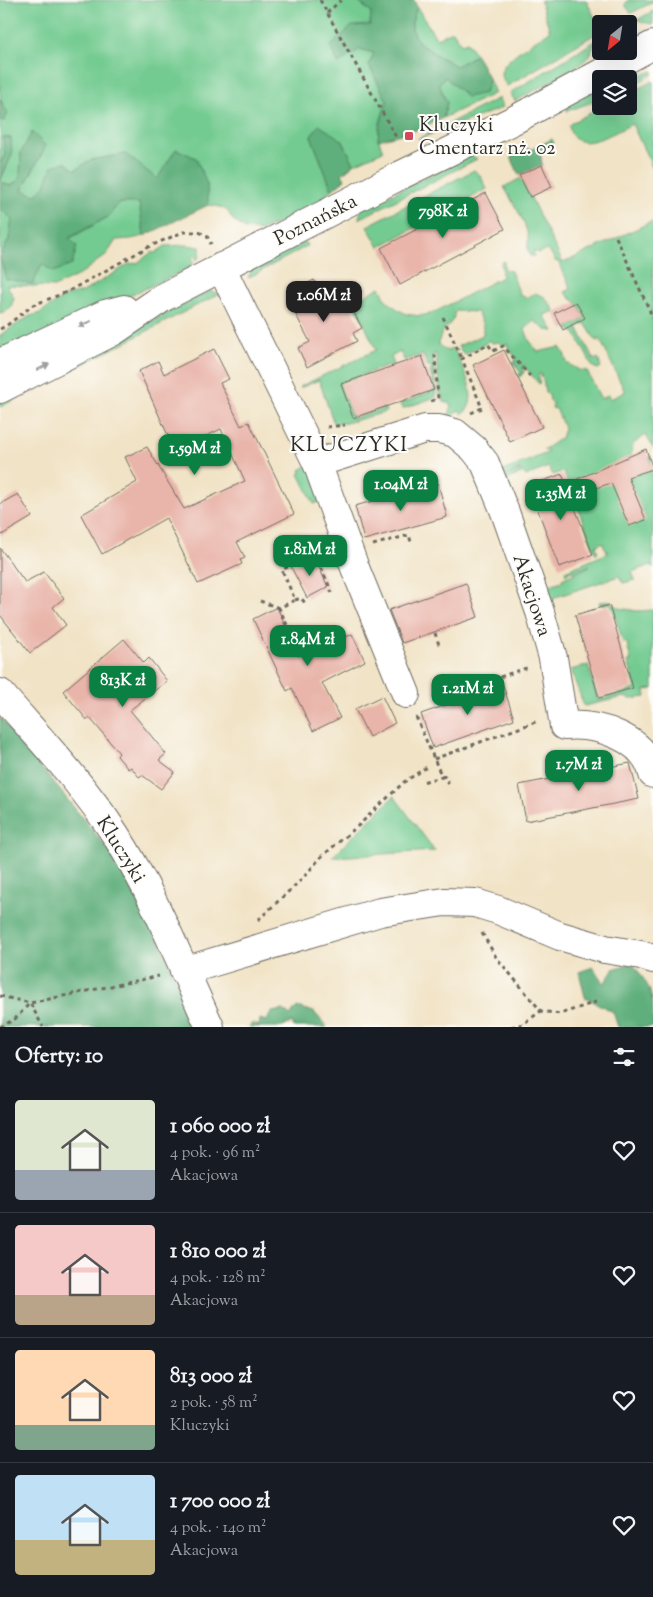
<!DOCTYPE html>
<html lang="pl">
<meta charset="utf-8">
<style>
:root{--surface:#171b24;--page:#20242c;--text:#f1f3f6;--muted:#9ea1a6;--line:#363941;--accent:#0b8043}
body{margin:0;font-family:"Sorts Mill Goudy",serif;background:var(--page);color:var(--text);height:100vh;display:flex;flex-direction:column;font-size:19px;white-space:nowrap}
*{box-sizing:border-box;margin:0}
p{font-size:16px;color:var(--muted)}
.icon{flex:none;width:28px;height:28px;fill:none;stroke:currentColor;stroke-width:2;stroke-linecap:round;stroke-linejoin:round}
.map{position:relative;height:1027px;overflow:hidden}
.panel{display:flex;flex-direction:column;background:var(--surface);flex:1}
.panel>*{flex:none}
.needle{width:32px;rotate:210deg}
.tools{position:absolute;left:592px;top:15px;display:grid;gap:10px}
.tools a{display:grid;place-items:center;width:45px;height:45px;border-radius:5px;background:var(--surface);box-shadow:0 5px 20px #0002;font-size:25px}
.price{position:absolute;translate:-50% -42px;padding:0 11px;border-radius:10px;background:var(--accent);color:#fff;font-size:16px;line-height:32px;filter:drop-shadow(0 1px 2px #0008)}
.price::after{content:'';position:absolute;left:50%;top:30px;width:15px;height:11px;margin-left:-8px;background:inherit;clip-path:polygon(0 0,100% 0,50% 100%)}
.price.current{background:#222;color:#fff}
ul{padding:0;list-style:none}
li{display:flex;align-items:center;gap:15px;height:125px;padding:0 15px}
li+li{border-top:1px solid var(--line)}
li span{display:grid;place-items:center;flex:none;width:140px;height:100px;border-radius:5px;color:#555}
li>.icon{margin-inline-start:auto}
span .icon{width:60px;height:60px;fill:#fffc;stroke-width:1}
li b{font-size:21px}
h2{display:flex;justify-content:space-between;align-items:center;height:60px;padding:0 15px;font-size:21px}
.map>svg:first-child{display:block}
.green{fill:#73cb91;stroke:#4f7b5e}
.forest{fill:#5eaf7b;stroke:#446d53}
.building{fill:#e9b5aa}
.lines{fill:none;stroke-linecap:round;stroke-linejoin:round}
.minor-casing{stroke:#706b61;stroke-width:30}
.major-casing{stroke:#706b61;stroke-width:30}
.path{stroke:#706b61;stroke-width:3;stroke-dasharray:4 4;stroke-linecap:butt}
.minor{stroke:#fff;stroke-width:28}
.major{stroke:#fff;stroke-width:28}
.oneway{fill:#a0a0a0}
.poi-dot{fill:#d1495b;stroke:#fdfcf7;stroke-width:2}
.labels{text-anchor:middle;stroke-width:4;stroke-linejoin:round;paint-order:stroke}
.poi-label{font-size:20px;fill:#2b2b2b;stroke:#fdfcf7;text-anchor:start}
.street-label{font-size:20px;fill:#2b2b2b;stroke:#fdfcf7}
.neighbourhood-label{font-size:21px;letter-spacing:1px;fill:#2b2b2b;stroke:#fdfcf7}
</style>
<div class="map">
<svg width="653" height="1027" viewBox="0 0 653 1027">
<rect width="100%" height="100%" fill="#fdfcf7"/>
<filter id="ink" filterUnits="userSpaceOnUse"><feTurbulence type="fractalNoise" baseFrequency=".02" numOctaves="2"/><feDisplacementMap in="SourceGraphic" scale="10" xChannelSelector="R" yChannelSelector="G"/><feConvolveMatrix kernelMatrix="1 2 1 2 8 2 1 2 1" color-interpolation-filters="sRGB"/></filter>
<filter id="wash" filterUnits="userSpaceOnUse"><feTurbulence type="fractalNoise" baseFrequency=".0096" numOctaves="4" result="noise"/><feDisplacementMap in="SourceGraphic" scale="20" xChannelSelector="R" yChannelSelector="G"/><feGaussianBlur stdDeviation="1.12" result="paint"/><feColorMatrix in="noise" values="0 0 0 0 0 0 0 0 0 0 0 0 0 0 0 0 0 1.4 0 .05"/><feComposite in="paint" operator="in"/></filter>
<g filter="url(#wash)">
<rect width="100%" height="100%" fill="#f1e3c6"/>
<g class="green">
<path d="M0,0h356l15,12 -1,13 -10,24 14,4 -5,12 18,36c-6,19 -13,31 -4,50l-29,13 -12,-24 -31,-4 21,54 -20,18 -52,23 -15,-2 -12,-9 -6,-10 -11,-4 -8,-1 -1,-21 -50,-5 -32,-25 -34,6 -16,10 -23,-4 -7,20 -10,9 -13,-5 24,-44 -25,6 -1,26 -9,8 -11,-4 12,-28 -7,1 -5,8z"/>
<path d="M541,0h45l12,24 1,8 -92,54c-2,-3 -5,-7 -6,-11 -1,-16 38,-36 49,-44l-9,-28z"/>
<polygon points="628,0 653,0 653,2 631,13 625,5"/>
<path d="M417,7l19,31 17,-7 8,13 6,-2 9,13 -20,11c-11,-7 -37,-19 -42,-31 -5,-9 0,-20 3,-28z"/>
<polygon points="653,11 653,24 642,22 637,20"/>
<polygon points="597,40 589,57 574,69 515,101 510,93"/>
<polygon points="653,71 653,74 629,87 629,79"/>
<polygon points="445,76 485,93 489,79 495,93 443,118 447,103 439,84"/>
<path d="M653,81v88l-21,-45c-16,7 -58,35 -63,2l2,-3 33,-17h25v-13z"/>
<polygon points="601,88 601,99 567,111 568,104"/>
<polygon points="499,98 502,108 418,139"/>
<polygon points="471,155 477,159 359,219 361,209"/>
<polygon points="474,170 480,175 487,189 379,247 367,226"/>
<path d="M521,178l42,85 90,-42v227l-7,-13 -13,9 -3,18 7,4 14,-10 1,25 1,1v86l-2,-3 -19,7 3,8 -12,3 -4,-7 -60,20 -5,3 -6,1 -4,-13 18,-6v-2l28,-13v-1l-17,7 -2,-1 -5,4 -1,-4 43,-18 -6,-11 -6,4 2,7 -2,1 -33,-83 -10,4 -4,-8 -23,9 -3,-4 -17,9v-4l15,-7 -1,-1 -18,8 -2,-5 47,-19 1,-2 -5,-1 18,-12 3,-10 -8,-20 -1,1 -3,-1 1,-4 -3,-3 -1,-6 -4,-3 -2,-13 -2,-2v-3h-2l-1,2 2,5 -1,3 -16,-19 1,7 -4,5 -2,-2 3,-2 -8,-11h2l1,-4 -8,-10v-4l-6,1 -2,-3 -8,1 -3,-3 -4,4 -21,11 -6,-9 25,-11v-10l-6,-13 -22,-1 -2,9 -11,12 -4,12 9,7 7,-3c7,17 29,53 8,66l-2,-4 -8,5 1,2 -5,3h-3c4,-6 8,-11 4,-17h-4l-2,-4 1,-2 -4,-1 -4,-42h-3l3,43 -34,12 -2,-5 35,-14 -5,-19 2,-1 -2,-4h-2l-5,-11 -19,5 -4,-8 -9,5 3,7 -55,19 13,35 33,-10 1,4 -40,11 -12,1 -15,-44 -19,8 -1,-1 77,-37 -22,-48 26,-15 6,13 10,8 10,6 14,2 13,-3 69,-36 -1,-15 3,-1 1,9 6,1 9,24 7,3 8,-5 10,4 10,14 -11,4 10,16 -8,-1 -12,-9 -9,8 4,11 9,12 22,-5 4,6 3,10 12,7 8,1 14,28 7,-4 2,4 15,-7 -26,-55v3l-3,1 -11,-18 -8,4 17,33 4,-2 3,9 -3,2 -5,-2 -18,-34 -8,-5 18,-10 -9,-16 -6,-4 -5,-6 6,-3 -13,-28 -2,1 -5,-9 -5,-3 -8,3 -5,-2 1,5h-4c-4,-9 -1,-10 -2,-19 -1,-14 -17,-37 -24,-50z"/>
<polygon points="139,202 144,236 131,239 116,240 107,254 79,275 54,287 7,285 14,298 11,307 0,314 0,212 3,211 12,218 9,239 0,257 42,264 69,239 108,217 119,203"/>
<polygon points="305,242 307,246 248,278 252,269"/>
<polygon points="187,245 200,247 200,256 197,260 195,255 192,256 194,263 187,269 149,287 0,354 0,335 30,316 38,314 66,296 83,292 129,264 137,263 152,252 155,253 165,246"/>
<polygon points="210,291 219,294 0,407 0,399"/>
<polygon points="310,464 321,501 314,504 299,474 301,473 300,470"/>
<polygon points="610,601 619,608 637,611 653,610 653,689 645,690 646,697 631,699 624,697 584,706 571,670 588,665 598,700 636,689 628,661 631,661 627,643 623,642 611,603 600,605 599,602"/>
<polygon points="394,796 435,851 332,857"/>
</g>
<g class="forest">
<path d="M356,0h58l3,7c-3,8 -8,19 -3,28 5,12 31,24 42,31l20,-11 13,24 -4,14 -18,4 -22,-20 -6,7 8,19 -4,15 -27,12 -38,10 1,-13 8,-26 -18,-36 5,-12 -14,-4 -22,15 -7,-18 21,-20 18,-1 1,-13z"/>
<polygon points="0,99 8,113 4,121 0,120"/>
<polygon points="319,125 342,140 354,164 342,174 345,179 332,190 311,136"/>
<polygon points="32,132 46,146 22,190 36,195 45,186 52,166 65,162 75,170 91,160 126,154 157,179 176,149 196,158 207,184 208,205 144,236 139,203 119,203 108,217 69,238 77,246 72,265 53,272 42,264 33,284 6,279 0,257 9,239 12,219 3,211 0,212 0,182 11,186 20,178 21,152"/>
<polygon points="3,137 11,138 12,155 0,181 0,163 5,155"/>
<polygon points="552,139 554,143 540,150 542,165 519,175 511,157 529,148 530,150"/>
<polygon points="0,717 135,882 196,1027 0,1027"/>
<path d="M632,963c21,27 21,30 21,64h-35l-5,-15 -28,-15 -6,-25 14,-5 11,17 9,-15z"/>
<polygon points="297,1007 314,1012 327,1027 294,1027 292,1022 283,1027 249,1027 252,1023 259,1026 260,1019 267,1021 271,1012 284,1010 290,1016"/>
</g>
<g id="blocks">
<g class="building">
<polygon points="542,165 552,187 530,197 519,175"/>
<polygon points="486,193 505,229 400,285 381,248"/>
<polygon points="314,280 323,297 332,292 340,305 348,301 362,328 353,333 357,341 307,367 298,348 310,342 294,311 300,308 293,291"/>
<polygon points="576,302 585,318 563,330 554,313"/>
<polygon points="214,349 229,379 220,383 241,426 249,422 294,514 237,542 245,558 240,560 242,564 198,584 166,518 102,554 81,515 137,482 125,457 147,447 184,509 245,481 221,429 175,451 139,371 158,361 164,374"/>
<polygon points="504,350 542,427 510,442 473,365"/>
<polygon points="422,356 434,390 353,418 341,384"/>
<polygon points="646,449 653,469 628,477 646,520 629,526 611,483 578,494 573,481"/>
<polygon points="562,474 593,555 559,567 529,486"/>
<polygon points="438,483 447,517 364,540 355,506"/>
<polygon points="18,494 32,517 0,536 0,504"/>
<polygon points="0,548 25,582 44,572 64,598 53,607 66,625 30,653 0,615"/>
<polygon points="314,556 328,587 307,598 291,567"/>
<polygon points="466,583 478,617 402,643 389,610"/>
<polygon points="609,605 633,688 599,698 575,615"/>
<polygon points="277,607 298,656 334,638 336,642 352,634 365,661 322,683 340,718 313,731 292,688 287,691 253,619"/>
<polygon points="124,639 144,663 149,658 167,681 130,710 166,754 159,760 175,772 161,789 142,775 139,777 131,767 128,769 117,756 119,753 90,718 87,720 63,691"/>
<polygon points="503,685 514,719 433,748 421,714"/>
<polygon points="382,696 395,723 369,737 355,709"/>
<polygon points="630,763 639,799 526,821 519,785"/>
</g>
</g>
</g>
<g filter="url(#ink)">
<use href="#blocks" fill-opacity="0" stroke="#706b61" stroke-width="1"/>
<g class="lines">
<g class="minor-casing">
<g id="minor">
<polyline points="221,267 317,463 355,568 406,694"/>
<path d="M317,463l108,-34h14l16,4 19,16 11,14 20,49 35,100 13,46 11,68c33,-3 81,11 89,48"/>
<path d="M0,693c39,45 82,90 115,141 39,60 65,128 95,193"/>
<polyline points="184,971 380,912 444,902 475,903 498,910 560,936 605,949 641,955 653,959"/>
</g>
</g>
<g class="major-casing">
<g id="major">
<polyline points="0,363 105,314 124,309"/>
<polyline points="0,389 114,331 164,297 401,175 516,119 653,45"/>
</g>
</g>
<g class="path">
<polyline points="320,0 396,137"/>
<polyline points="327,13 341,0"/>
<polyline points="616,237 653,318"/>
<polyline points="443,317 462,359"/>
<polyline points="0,329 6,326 33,305 67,292 148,247 183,232 199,232 207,236 211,244"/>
<polyline points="431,401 438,399 435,355"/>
<polyline points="471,413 482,408 462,359 488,344 493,351 503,346 530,376"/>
<polyline points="327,427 345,425"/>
<polyline points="373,545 409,535 411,542"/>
<polyline points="315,553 332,593"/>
<polyline points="295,600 301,598 305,603"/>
<polyline points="260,601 279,608 277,605"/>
<polyline points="287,625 279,608 295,600 282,570 320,550"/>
<polyline points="435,633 439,645"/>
<polyline points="485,682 529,667"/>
<polyline points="416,717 442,777 422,782"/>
<polyline points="570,752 575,771"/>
<polyline points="434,759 538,721"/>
<polyline points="442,777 445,776 449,785"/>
<polyline points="258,920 303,878 321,857 359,825 404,782 427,767"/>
<polyline points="482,933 496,957 541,1011 560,1014 596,1002"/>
<polyline points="0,996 30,1003 159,976"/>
<polyline points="0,1027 15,1019 30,1003 43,1027"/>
<polyline points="511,1027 523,1024 541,1011"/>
</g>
<use href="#minor" class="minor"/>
<use href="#major" class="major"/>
</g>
<defs><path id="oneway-solid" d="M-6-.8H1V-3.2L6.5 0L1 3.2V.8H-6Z" transform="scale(1.25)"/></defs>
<g class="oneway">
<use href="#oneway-solid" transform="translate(85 324) rotate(155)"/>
<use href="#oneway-solid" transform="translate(43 367) rotate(-27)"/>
</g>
</g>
<rect class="poi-dot" x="404" y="131" width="10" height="10" rx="2.5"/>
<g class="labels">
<g class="poi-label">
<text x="419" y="131">Kluczyki<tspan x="419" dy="23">Cmentarz nż. 02</tspan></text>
</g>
<g class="street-label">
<text transform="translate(315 219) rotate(-27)" y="7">Poznańska</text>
<text transform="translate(533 595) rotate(72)" y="7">Akacjowa</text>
<text transform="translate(122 849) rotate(58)" y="7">Kluczyki</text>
</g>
<g class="neighbourhood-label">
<text x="349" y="451">KLUCZYKI</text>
</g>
</g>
</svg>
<div class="tools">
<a><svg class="needle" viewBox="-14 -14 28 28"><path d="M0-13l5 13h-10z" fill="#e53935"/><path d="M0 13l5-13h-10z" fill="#9ea1a6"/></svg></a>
<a><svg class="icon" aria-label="layers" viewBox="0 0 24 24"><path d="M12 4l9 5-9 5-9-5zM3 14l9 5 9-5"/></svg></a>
</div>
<b class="price" style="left:443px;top:239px">798K zł</b>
<b class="price current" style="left:324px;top:323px">1.06M zł</b>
<b class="price" style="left:195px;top:476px">1.59M zł</b>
<b class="price" style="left:401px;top:512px">1.04M zł</b>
<b class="price" style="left:561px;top:521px">1.35M zł</b>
<b class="price" style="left:310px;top:577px">1.81M zł</b>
<b class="price" style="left:308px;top:667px">1.84M zł</b>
<b class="price" style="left:123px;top:708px">813K zł</b>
<b class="price" style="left:468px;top:716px">1.21M zł</b>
<b class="price" style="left:579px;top:792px">1.7M zł</b>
</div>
<section class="panel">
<h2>Oferty: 10<svg class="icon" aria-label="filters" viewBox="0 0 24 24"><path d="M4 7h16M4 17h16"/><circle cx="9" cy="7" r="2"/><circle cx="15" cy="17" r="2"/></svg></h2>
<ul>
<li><span style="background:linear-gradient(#dfe7d0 70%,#9aa5b1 0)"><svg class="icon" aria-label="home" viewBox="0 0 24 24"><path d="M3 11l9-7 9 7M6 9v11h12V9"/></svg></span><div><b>1 060 000 zł</b><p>4 pok. · 96 m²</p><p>Akacjowa</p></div><svg class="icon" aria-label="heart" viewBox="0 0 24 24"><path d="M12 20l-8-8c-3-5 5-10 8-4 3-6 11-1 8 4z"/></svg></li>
<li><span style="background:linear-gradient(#f6c9c9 70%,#b9a48a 0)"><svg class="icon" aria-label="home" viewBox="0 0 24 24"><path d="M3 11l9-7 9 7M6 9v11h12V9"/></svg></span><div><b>1 810 000 zł</b><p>4 pok. · 128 m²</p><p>Akacjowa</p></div><svg class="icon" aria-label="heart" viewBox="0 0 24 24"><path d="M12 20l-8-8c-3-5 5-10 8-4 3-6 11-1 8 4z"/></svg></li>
<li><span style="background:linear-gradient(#ffd9b3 75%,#7fa58c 0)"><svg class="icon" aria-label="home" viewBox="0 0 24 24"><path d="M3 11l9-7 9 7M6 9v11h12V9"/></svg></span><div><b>813 000 zł</b><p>2 pok. · 58 m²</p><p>Kluczyki</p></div><svg class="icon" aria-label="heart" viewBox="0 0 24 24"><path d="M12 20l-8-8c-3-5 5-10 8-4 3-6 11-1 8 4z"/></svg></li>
<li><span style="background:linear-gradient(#bfe0f5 65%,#c2b280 0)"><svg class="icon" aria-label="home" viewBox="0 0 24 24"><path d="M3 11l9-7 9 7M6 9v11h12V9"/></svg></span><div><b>1 700 000 zł</b><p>4 pok. · 140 m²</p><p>Akacjowa</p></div><svg class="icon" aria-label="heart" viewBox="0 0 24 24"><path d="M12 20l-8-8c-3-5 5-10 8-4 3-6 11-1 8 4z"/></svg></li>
</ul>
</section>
